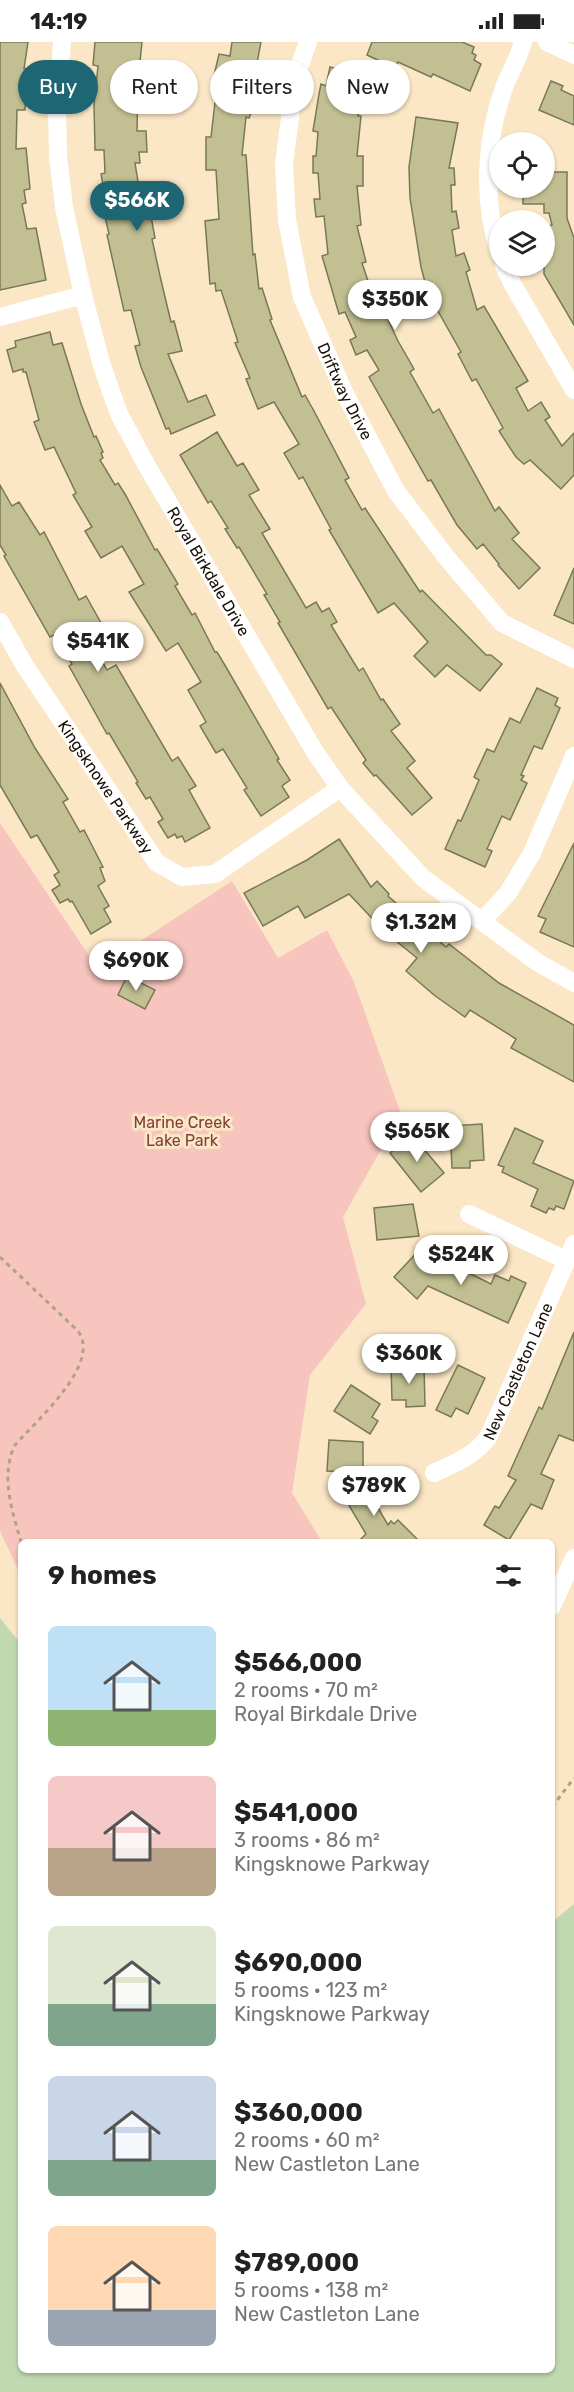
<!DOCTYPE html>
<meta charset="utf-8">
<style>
:root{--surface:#fff;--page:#f6f6f6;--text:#222;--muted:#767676;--accent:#1d6673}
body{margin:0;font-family:Rubik,sans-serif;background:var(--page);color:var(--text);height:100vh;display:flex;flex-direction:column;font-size:22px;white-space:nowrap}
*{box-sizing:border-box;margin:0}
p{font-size:20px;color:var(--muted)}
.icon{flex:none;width:33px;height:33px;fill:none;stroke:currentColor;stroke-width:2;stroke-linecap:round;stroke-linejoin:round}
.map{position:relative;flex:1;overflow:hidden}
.drawer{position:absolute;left:18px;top:1497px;width:537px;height:834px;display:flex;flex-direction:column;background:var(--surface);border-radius:9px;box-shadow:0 2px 4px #0004}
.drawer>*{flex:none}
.top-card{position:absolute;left:18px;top:18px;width:538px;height:54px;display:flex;gap:12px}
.tools{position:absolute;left:489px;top:90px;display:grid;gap:12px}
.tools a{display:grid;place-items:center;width:66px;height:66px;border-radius:50%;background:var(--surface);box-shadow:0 2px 4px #0004;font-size:30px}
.price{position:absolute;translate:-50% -51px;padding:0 14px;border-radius:21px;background:#fff;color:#222;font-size:20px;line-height:39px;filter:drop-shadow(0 2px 3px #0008)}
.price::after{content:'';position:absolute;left:50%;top:36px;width:18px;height:14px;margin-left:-9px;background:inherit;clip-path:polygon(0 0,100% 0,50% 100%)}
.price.active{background:var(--accent);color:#fff}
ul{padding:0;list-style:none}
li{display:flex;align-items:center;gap:18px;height:150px;padding:0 30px}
li span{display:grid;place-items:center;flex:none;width:168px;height:120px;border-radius:9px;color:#555}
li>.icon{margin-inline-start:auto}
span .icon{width:72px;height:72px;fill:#fffc;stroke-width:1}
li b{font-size:26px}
h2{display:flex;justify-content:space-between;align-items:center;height:72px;padding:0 30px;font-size:26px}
.pill{padding:0 21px;border-radius:27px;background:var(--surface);box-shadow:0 2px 4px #0004;font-size:21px;line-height:54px}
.pill.active{background:var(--accent);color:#fff}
.status{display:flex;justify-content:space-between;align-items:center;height:42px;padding:0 30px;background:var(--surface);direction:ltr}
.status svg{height:16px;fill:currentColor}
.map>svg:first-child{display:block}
.green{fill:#f7c5be}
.water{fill:#c1d9b0}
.building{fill:#c2c092;stroke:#797856;stroke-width:1.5}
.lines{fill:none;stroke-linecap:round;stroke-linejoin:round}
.path{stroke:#b1a187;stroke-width:3;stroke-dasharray:4.5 4.5;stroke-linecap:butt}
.street{stroke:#fff;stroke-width:18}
.labels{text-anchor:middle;stroke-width:6;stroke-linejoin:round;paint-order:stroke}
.street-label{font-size:16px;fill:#171005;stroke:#fbe7c5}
.park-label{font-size:16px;fill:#82403a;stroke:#fbe7c5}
</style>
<div class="status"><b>14:19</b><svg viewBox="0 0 49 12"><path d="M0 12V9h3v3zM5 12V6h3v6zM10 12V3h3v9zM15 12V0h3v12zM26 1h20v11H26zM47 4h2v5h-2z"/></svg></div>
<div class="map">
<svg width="574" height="2350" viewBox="0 0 574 2350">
<rect width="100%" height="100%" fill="#fbe7c5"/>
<polygon class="green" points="0,781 98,927 232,839 278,916 327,888 354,940 401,1072 343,1175 366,1262 310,1333 292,1451 322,1500 21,1500 21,1534 0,1489"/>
<polygon class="water" points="0,1576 21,1602 21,2328 552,2328 552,1880 574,1862 574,2350 0,2350"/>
<g class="building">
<polygon points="0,0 28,0 24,27 26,27 25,68 17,68 16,107 26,106 30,147 24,148 26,161 22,162 27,187 36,186 46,238 0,248"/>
<polygon points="95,0 142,0 138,40 137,89 146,89 147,110 139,110 140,121 135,121 143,171 150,169 155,196 152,197 160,234 171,280 174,279 182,309 168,312 188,360 206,353 215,373 171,392 169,386 166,387 141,325 135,304 140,303 131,268 124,269 107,193 109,192 99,148 104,148 101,132 105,131 104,108 95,108 94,63 98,24 93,23"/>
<polygon points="232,0 261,0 250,57 252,57 251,71 249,76 246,75 242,113 246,113 253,213 255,212 259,247 262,246 272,277 270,278 302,355 305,353 314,369 349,436 345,438 362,468 365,466 420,550 422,548 486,613 491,613 502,622 480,649 447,623 435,635 414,614 428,600 394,561 378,571 329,488 331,487 303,435 299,437 284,411 299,402 274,360 258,367 246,337 250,336 235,301 238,300 221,248 216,249 215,241 210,242 205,179 219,177 216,128 206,128 206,95 211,95 217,43 212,42 219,12 230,14"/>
<polygon points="372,0 462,0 474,5 472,11 476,13 474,18 481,22 470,49 433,32 431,35 398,20 395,26 367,13"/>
<polygon points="330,25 367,34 358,74 361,74 357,114 363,114 363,144 357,144 361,183 357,184 366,220 362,221 378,269 383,267 398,299 414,327 410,330 433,371 439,367 495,469 499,465 519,491 512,497 540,526 519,547 498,523 499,522 483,502 477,507 457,483 431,438 428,439 369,335 379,328 367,308 356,313 350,298 356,295 345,270 339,272 322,214 328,212 324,174 316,175 314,157 320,157 318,131 313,131 313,114 316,114 318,90 313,89 319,52 321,42 326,44"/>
<polygon points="551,39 563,44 561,48 574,54 574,83 539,68"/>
<polygon points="416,75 458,81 449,126 454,126 455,143 451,143 452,170 456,169 459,186 452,188 456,214 464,211 470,228 466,230 477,268 484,264 528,339 516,346 528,369 541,360 550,375 545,378 562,404 574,391 574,433 561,447 530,418 524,422 516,415 499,389 503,386 476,337 472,339 458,312 461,310 430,255 422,258 417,242 425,240 421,225 410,156 409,125"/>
<polygon points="544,130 567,130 567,176 574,196 574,283 544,232 544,185 552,183 549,171 544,171 544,162 523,162 523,146 544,146"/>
<polygon points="50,290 53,303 62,301 81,362 94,395 96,394 103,410 101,411 103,416 100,418 115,443 118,441 125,452 155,508 157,507 178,542 175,544 192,573 195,571 215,610 217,610 226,625 279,717 277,718 290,738 282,744 289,755 261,774 244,748 247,746 223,707 216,711 200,684 206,680 188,648 201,640 178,601 166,609 129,550 144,542 122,504 101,516 85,489 92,485 73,453 76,451 54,405 45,408 34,380 39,378 26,330 23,330 23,327 13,330 7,308 16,305 15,299"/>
<polygon points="217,390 237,424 243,421 259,448 249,453 270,487 262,491 306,566 316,560 322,570 329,566 337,580 331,583 359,629 363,626 381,658 383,657 400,682 391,689 415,719 407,726 432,756 412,773 376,733 374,734 363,721 366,718 331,665 328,667 278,581 280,580 264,553 267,552 239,505 237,506 225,487 228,486 211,459 208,461 180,413"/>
<polygon points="0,443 12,464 19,460 40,493 44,490 79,558 86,554 101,581 85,590 107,628 116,623 172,719 178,715 196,744 189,748 210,786 185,800 182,794 177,796 175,792 168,796 158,780 163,777 150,755 146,757 136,741 138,740 109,691 107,692 69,624 72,622 54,593 50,595 4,514 6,513 0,503"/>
<polygon points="574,526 574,582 554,573"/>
<polygon points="0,641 35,706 68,757 63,760 80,790 84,788 103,825 100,826 105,839 98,844 109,864 104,867 111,880 91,892 72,859 70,860 68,857 60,861 52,848 60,843 54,833 59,830 37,793 31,796 0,743"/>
<polygon points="537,646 558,656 555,663 560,666 542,707 534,704 521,733 524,734 521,738 527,741 510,778 502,774 487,807 492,809 485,825 445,807 458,778 461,779 479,738 474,735 487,707 494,710 510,676 520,681"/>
<polygon points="339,797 371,845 377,839 389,852 388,854 446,905 449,902 499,941 574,983 574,1040 511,1006 516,997 470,968 465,975 434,953 406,929 417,916 385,890 349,852 305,876 298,864 263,884 244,851 307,818"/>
<polygon points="574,801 574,905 540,890 546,877 538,874"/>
<polygon points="127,934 155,948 145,967 118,953"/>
<polygon points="482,1082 484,1118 470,1119 470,1126 452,1126 450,1084"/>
<polygon points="515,1086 543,1099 533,1121 574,1139 564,1167 556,1164 554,1168 549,1166 546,1171 531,1164 538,1147 502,1130 504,1125 498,1123"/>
<polygon points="412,1093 444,1131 421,1150 390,1111"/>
<polygon points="413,1162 419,1194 377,1198 374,1166"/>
<polygon points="422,1205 446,1226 463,1234 465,1229 491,1242 495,1233 509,1239 511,1234 526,1241 508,1281 428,1244 417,1257 394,1235"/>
<polygon points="574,1290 574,1399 559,1393 541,1432 554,1438 542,1467 531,1462 509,1498 484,1483 495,1464 499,1466 516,1438 508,1434 539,1365 542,1367"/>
<polygon points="458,1323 485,1336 468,1372 456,1366 451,1375 436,1368"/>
<polygon points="391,1324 424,1324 425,1364 406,1365 406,1358 392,1358"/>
<polygon points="351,1343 380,1362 372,1375 378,1379 370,1392 334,1369"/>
<polygon points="329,1398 363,1400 363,1431 327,1429"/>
<polygon points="367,1436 376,1451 371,1454 388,1483 391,1479 394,1482 398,1478 420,1500 358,1500 366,1492 341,1450"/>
</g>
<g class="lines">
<g class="path">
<path d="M0,1215l78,74c24,33 -42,90 -63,114 -15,31 -3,65 6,97"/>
<polyline points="552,1765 574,1736"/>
</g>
<g class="street">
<path id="s1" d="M62,0l-5,64 1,50 6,51 19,88 19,71 17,48 28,52 168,286 25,36 83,90 114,84 37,21"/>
<path id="s2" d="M308,0l-13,37 -11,85 3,56 15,77 42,95 52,99 51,67 55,65 72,36"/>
<polyline points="547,0 574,13"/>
<path d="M500,213c-18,-55 -15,-116 5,-170 6,-14 14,-28 18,-43"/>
<polyline points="504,224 513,243 574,348"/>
<polyline points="0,275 83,253"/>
<path id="s3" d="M0,580l25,44 132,197 25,14 33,-3 125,-86"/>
<polyline points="482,879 508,851 532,811 574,714"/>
<polyline points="469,1172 566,1218"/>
<path id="s4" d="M434,1431c21,-10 42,-18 55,-37l85,-192"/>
<polyline points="552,1564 574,1516"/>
</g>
</g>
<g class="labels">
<g class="street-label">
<text dy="6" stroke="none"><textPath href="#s2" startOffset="363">Driftway Drive</textPath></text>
<text dy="6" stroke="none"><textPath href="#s1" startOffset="561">Royal Birkdale Drive</textPath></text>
<text dy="6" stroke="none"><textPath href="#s3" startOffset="196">Kingsknowe Parkway</textPath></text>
<text dy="6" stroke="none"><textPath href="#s4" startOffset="138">New Castleton Lane</textPath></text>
</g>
<g class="park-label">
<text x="182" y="1086">Marine Creek<tspan x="182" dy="18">Lake Park</tspan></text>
</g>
</g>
</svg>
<div class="tools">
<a><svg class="icon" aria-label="locate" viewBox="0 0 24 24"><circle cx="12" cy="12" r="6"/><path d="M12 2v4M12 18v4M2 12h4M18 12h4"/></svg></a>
<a><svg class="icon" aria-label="layers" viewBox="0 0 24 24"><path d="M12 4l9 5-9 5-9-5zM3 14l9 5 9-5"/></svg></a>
</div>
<b class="price active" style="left:137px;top:190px">$566K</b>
<b class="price" style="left:395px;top:289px">$350K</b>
<b class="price" style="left:98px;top:631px">$541K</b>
<b class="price" style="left:421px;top:912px">$1.32M</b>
<b class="price" style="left:136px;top:950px">$690K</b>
<b class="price" style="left:417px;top:1121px">$565K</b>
<b class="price" style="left:461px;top:1244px">$524K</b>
<b class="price" style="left:409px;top:1343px">$360K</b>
<b class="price" style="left:374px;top:1475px">$789K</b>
<div class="top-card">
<a class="pill active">Buy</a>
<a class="pill">Rent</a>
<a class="pill">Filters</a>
<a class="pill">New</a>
</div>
<section class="drawer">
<h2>9 homes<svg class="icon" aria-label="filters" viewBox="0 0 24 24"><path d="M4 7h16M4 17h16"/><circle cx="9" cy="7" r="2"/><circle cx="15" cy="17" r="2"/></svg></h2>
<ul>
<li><span style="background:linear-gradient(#bfe0f5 70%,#8fb573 0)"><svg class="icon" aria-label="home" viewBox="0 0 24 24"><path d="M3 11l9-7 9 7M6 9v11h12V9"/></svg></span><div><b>$566,000</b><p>2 rooms · 70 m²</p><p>Royal Birkdale Drive</p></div></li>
<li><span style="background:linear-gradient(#f6c9c9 60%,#b9a48a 0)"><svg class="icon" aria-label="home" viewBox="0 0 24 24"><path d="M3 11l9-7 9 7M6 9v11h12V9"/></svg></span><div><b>$541,000</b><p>3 rooms · 86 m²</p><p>Kingsknowe Parkway</p></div></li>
<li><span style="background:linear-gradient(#dfe7d0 65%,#7fa58c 0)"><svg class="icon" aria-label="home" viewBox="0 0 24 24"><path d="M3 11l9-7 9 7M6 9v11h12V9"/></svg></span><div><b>$690,000</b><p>5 rooms · 123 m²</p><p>Kingsknowe Parkway</p></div></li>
<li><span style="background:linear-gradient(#c9d6e8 70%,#7fa58c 0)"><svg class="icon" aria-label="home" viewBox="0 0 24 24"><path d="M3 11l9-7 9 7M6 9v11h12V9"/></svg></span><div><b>$360,000</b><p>2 rooms · 60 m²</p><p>New Castleton Lane</p></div></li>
<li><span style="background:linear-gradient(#ffd9b3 70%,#9aa5b1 0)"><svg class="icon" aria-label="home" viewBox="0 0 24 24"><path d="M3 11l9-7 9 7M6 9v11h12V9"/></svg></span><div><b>$789,000</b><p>5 rooms · 138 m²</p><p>New Castleton Lane</p></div></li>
</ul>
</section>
</div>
